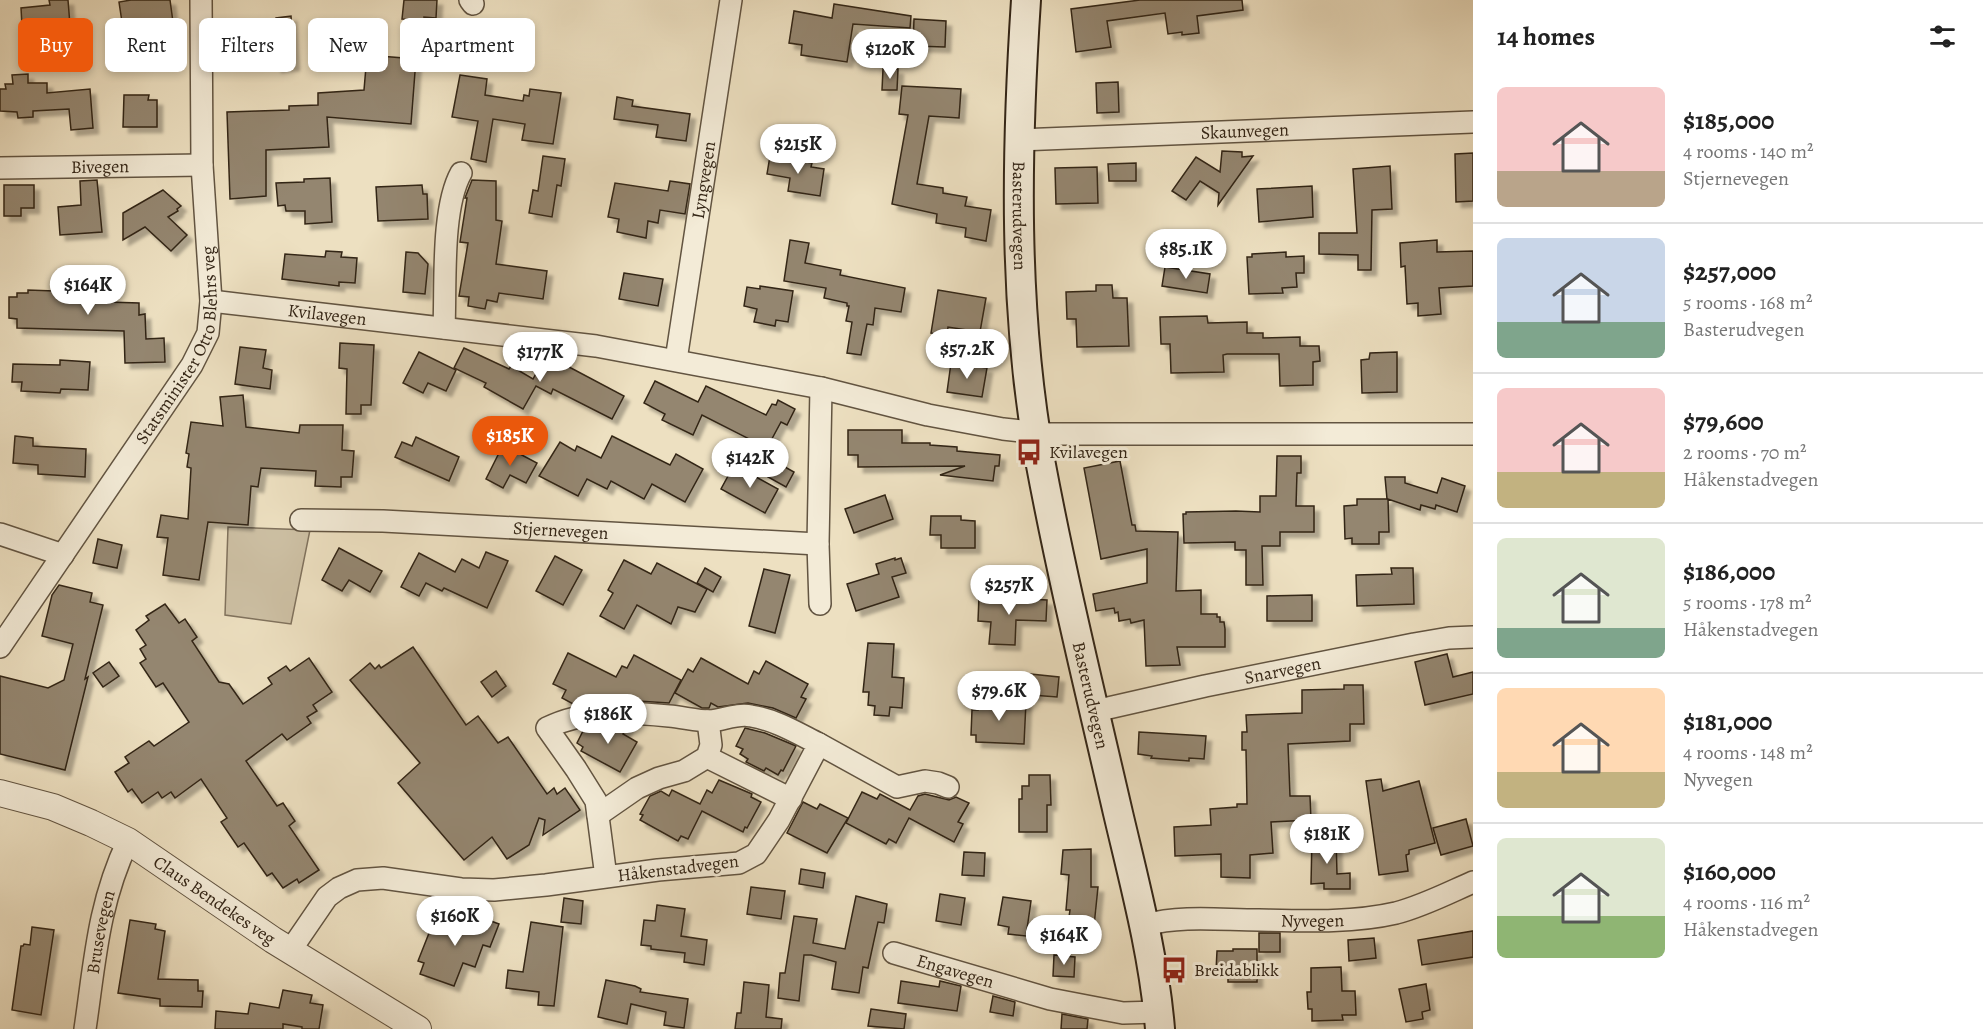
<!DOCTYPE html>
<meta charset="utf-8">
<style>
:root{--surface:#fff;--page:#f2f2f2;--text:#222;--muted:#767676;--line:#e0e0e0;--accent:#ea580c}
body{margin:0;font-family:Alegreya,serif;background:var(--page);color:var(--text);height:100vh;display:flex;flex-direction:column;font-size:22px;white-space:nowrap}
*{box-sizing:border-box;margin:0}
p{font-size:20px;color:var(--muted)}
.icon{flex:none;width:33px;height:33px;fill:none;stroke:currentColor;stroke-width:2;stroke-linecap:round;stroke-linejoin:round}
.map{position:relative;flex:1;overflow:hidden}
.details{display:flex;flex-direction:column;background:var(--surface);width:510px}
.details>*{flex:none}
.guide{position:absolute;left:18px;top:18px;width:570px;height:54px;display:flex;gap:12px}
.price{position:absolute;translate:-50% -51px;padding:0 14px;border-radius:21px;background:#fff;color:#222;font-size:20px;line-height:39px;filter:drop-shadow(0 2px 3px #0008)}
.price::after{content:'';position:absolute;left:50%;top:36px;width:18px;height:14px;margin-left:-9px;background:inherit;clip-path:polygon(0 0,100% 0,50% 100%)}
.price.on{background:var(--accent);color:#fff}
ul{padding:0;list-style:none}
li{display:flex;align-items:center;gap:18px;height:150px;padding:0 24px}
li+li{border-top:2px solid var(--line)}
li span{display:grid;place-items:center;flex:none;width:168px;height:120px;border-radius:9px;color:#555}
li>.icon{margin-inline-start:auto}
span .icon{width:72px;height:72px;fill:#fffc;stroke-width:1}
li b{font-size:26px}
h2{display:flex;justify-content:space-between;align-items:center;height:72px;padding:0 24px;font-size:26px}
.pill{padding:0 21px;border-radius:9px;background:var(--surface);box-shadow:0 3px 9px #0003;font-size:21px;line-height:54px}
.pill.on{background:var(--accent);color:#fff}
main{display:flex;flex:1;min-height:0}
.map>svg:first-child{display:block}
.green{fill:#cdc0a4;stroke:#80725d;stroke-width:1.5}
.building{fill:#94866f;stroke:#332516;stroke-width:1.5;filter:url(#shadow)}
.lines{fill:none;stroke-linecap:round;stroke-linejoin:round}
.minor-casing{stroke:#625441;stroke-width:24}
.tertiary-casing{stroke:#625441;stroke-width:28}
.secondary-casing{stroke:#332516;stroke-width:32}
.minor{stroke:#f3ebd7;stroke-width:21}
.tertiary{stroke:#f3ebd7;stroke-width:26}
.secondary{stroke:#f3ebd7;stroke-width:28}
.labels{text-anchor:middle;stroke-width:6;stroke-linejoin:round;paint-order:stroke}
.street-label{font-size:18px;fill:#332516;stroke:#f3ebd7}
.poi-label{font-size:18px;fill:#332516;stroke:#f3ebd7;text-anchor:start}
</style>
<main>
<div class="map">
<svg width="1473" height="1029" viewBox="0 0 1473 1029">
<defs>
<filter id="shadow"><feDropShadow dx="5.5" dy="5.5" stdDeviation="1.5" flood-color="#0004"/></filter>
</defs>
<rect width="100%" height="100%" fill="#ede0c1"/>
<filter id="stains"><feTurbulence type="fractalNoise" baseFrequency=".00333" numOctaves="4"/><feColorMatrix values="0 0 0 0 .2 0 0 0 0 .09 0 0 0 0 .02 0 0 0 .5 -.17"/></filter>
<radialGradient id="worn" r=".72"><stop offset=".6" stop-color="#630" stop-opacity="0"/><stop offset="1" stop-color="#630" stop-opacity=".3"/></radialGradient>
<polygon class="green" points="228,527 310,530 291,624 225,615"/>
<g class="building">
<polygon points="49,0 68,0 70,25 32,29 31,25 22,26 21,8 50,5"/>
<polygon points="131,0 170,0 176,44 130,50 129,41 125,42 119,2"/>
<polygon points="404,0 437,0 436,18 424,17 424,20 402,19"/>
<polygon points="1140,0 1242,0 1243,10 1197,16 1199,33 1182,35 1182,32 1168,34 1165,13 1107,21 1111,47 1076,52 1071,9"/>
<polygon points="834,4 911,16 910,28 853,24 847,62 801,55 802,45 789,43 794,11 832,18"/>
<polygon points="291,16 294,65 276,67 275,57 219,63 217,37 277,31 276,18"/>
<polygon points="914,19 946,21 945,47 913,46"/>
<polygon points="367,55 416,59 411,124 327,117 329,147 266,150 266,196 230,199 227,112 289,110 289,106 318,105 318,93 364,90"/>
<polygon points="883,69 898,69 897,90 882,90"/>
<polygon points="28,74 28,83 47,83 47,93 90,89 93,128 71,130 69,109 33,111 33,117 18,118 17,112 0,111 0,89 6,89 5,84 13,84 12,75"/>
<polygon points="460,75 487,79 485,95 523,101 524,95 529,96 530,89 561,93 553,144 522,140 525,124 493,119 486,162 471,159 478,121 452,117"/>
<polygon points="1118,82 1119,112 1097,113 1096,83"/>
<polygon points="902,86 961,89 959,118 929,116 917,184 943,188 943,193 967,197 965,206 991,210 986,241 965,237 966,228 936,223 937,214 892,204 908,115 899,114"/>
<polygon points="124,95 149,95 148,100 157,100 157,127 123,127"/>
<polygon points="617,97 633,100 632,106 690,114 686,141 656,137 658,125 614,119"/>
<polygon points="1222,151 1242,152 1242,157 1253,156 1218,205 1219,193 1200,181 1186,200 1172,191 1196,157 1220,172"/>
<polygon points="1473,153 1473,201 1456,202 1455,154"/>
<polygon points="543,156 565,159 561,186 557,185 552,217 529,213 533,190 538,191"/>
<polygon points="770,156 812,163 811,167 824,169 820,196 788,191 790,178 767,174"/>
<polygon points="1136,163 1136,181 1109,181 1108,164"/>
<polygon points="1390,166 1392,209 1372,210 1371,270 1358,270 1358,255 1319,254 1319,233 1357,233 1353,169"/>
<polygon points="1097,167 1098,203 1056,204 1055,168"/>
<polygon points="330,178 332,222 305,224 305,211 286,211 285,205 278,206 276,183 304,182 304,179"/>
<polygon points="97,180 102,232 60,235 58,207 81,205 80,181"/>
<polygon points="472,180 496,181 496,220 502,221 496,264 547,271 543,299 499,293 497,302 487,300 485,309 468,306 469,297 459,296 468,243 460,242 467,198 465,198"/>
<polygon points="670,181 690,184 685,214 660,210 658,223 648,221 646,238 617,232 619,219 608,217 615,183 668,191"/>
<polygon points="4,185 34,185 34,208 21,208 21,216 4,216"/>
<polygon points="422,185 423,194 427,194 428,219 378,221 376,187"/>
<polygon points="1312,186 1313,217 1259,222 1257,189"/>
<polygon points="163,190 181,206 177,209 178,211 168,217 187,235 171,251 145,227 123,240 123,213"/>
<polygon points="790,240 809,243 805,263 841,270 840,275 905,288 901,312 875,308 873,325 867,324 861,355 847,353 852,322 846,321 849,306 847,306 847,303 824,298 826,288 784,281"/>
<polygon points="1437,240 1437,252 1473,251 1473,286 1439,288 1441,314 1418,316 1418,303 1407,304 1405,266 1401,267 1400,243"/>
<polygon points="326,251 342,252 341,257 357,258 355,283 339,282 339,286 282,279 285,254 325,257"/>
<polygon points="406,252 418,253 428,264 425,294 403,292"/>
<polygon points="1286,252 1286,257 1304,256 1304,273 1296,273 1297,287 1282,288 1283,293 1249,294 1247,257 1252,257 1252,254"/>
<polygon points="1165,267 1210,274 1207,293 1162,286"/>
<polygon points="82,273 108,273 107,302 139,303 139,315 145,314 146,339 164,338 165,362 125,363 124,331 17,328 17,319 9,318 9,297 17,297 17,293 28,293 28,290 82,292"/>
<polygon points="624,273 663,279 658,306 619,299"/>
<polygon points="1096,285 1112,285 1113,298 1127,298 1129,346 1077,347 1076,319 1067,319 1066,292 1096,291"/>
<polygon points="760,286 793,291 788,322 776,320 775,326 754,322 757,309 744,306 747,287 760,289"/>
<polygon points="938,290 986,298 980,332 948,327 947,335 931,333"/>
<polygon points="1207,316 1208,323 1247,322 1247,333 1263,333 1263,338 1300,337 1300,346 1319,346 1320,361 1313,362 1313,385 1280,386 1279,354 1227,354 1223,355 1224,372 1171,373 1170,344 1161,344 1160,317"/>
<polygon points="340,343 374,345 371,405 361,405 361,414 346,414 347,369 339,368"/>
<polygon points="240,347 266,350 263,368 272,370 270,389 235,384"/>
<polygon points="464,348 509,369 511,366 533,379 544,359 571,368 624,396 612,419 553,389 551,394 536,386 523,409 484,387 486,383 454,368"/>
<polygon points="419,352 456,370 446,391 428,383 423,393 403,383"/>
<polygon points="1397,352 1397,392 1362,393 1361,360 1369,359 1370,353"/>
<polygon points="60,360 90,362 88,390 61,389 60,393 21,391 22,382 12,382 13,364 60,365"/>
<polygon points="951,363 987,368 982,397 947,392"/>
<polygon points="655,381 698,402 706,386 766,415 772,404 776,405 778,400 795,409 787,425 781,422 767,448 702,415 693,435 662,420 665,414 644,403"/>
<polygon points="243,395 246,427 299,433 300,425 343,425 342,450 354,451 352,477 341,477 341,487 315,486 316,471 261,468 258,487 251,486 248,525 208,522 199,580 163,575 168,538 157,537 161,515 188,519 191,468 187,467 189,454 186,453 191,422 223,426 220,397"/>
<polygon points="848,430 902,430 902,443 930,443 930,445 957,447 957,451 1000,455 999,466 995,466 993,481 940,475 965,466 858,467 858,455 848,455"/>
<polygon points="15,436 33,438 33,446 86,449 85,477 38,474 38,465 13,463"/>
<polygon points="612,436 670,465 676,454 703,469 685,502 652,484 644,499 611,481 607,489 587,479 578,496 539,476 560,442 575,451 577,446 601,458"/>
<polygon points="416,437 459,457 449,481 395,457 402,442 412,446"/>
<polygon points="503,445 537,463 526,483 510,475 503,488 486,479"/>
<polygon points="1277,456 1301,456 1301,473 1297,473 1296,506 1314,506 1314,532 1280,532 1280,546 1262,546 1263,585 1246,585 1246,550 1235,550 1235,542 1184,543 1183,514 1186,514 1186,512 1236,511 1260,512 1260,496 1276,496"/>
<polygon points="1120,461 1132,525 1135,525 1136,531 1178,532 1176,591 1201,590 1201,614 1217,614 1217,617 1220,617 1220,622 1224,622 1225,629 1225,647 1177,647 1180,665 1146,666 1144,620 1131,623 1130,619 1119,621 1118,612 1115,613 1114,608 1096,611 1093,594 1147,583 1147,549 1101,559 1084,468"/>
<polygon points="776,462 794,472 786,487 768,477"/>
<polygon points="734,465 778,489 765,513 721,489"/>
<polygon points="1385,477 1405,477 1405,483 1437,493 1442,478 1465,486 1457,512 1436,505 1435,509 1421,505 1420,510 1388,499 1389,532 1379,532 1379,544 1352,544 1352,538 1345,539 1344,506 1357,505 1357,499 1387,499"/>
<polygon points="885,495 893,519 854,533 845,509"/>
<polygon points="931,516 961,516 961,520 975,521 975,548 941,548 941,535 930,535"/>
<polygon points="98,539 122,545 117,568 93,563"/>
<polygon points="339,548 382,571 370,592 349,580 342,591 322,580"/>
<polygon points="486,552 508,561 487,608 444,588 442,591 426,583 419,596 401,587 419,553 455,572 462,559 479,568"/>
<polygon points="555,556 582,570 563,605 536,591"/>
<polygon points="895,558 895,560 901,558 906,573 892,577 899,597 856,611 847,584 879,574 876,564"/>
<polygon points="624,560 651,574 657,563 707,589 695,612 678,607 671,624 637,605 624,629 600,616 613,593 608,590"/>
<polygon points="705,568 721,577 713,592 697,583"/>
<polygon points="1391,568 1413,568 1414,604 1357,606 1356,575 1392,574"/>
<polygon points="764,569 790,575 775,633 749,626"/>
<polygon points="59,585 92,593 90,602 103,605 85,679 88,677 65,770 0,754 0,676 48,688 64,680 73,644 42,636 52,595"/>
<polygon points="1312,595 1312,621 1267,621 1267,596"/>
<polygon points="979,596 1047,600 1046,621 1016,620 1015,645 989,644 991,622 978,621"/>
<polygon points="165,604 179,623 185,619 197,637 192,641 219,682 229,684 243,704 272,684 268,678 286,666 290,671 309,658 332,692 313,705 317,711 307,717 311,723 287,740 282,734 246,761 277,806 283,803 295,821 289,826 319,870 299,883 297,879 283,888 272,873 267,876 244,843 238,847 221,822 227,818 201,779 175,798 171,792 162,798 158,792 142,803 132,789 128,792 115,772 129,763 125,757 149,741 154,746 189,722 163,683 156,687 140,663 146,659 140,649 146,645 136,630 149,620 146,616"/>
<polygon points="868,643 894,644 892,677 904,678 902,708 890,707 889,716 874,715 875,706 868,705 869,692 863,692"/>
<polygon points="413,647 466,725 478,716 498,743 508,737 547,794 554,788 557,794 565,788 580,810 543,835 545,820 539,818 529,845 507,859 492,837 464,860 398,783 420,763 350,680 370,663 375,669 379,665 381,668"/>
<polygon points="568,653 616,677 622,666 627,668 634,655 681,680 669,703 622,700 575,705 562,698 566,690 553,684"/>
<polygon points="1447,654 1453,677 1473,672 1473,694 1425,705 1415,662"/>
<polygon points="701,658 748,684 754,671 759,674 766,661 808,684 801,697 806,699 796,718 773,708 748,703 718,707 711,703 709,708 702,708 675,693 688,669 693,672"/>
<polygon points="109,662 119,676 103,687 93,673"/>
<polygon points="496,671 506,686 492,697 481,682"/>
<polygon points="1021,673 1059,677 1057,697 1019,694"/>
<polygon points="1344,685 1363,685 1364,724 1350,724 1350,741 1288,744 1290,796 1310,796 1311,820 1271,822 1273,853 1250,855 1250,878 1221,877 1221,854 1175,856 1174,827 1211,825 1210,809 1237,807 1237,804 1247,804 1246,750 1242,750 1242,732 1247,732 1246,715 1302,713 1302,690 1344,689"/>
<polygon points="997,701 1026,702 1024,744 976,742 976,735 971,735 972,710 978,710 978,702 996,702"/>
<polygon points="607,726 628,726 623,734 637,742 620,772 581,751 583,747 577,743 584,729"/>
<polygon points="745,728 765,733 796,746 783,771 781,770 778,775 766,768 764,771 746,762 748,759 740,754 743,749 736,746"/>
<polygon points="1139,732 1206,736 1204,759 1189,758 1189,761 1151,758 1152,756 1138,754"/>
<polygon points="1029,775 1050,775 1051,805 1047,805 1047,832 1019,832 1019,799 1022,799 1022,786 1029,786"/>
<polygon points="1381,779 1383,791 1419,781 1435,843 1409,850 1409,854 1406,855 1408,871 1379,875 1366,781"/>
<polygon points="719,780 752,794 751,797 761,802 747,828 745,827 743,832 702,811 688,839 681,836 678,841 640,820 643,815 640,814 650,796 661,791 669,796 672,790 700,804 707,790 712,793"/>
<polygon points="862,792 877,799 880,794 910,810 918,796 925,794 949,800 956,797 969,803 958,822 963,824 954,842 909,818 896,843 889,839 886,844 846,823"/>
<polygon points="803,802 817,809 820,804 848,818 827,853 787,833"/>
<polygon points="1466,819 1473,846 1441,855 1433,828"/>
<polygon points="1336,836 1337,874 1350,873 1350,889 1324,889 1324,883 1311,884 1312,837"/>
<polygon points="1091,849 1091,887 1098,887 1094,926 1068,924 1070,910 1066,910 1069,875 1061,874 1063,850"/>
<polygon points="964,852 985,853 984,876 962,875"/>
<polygon points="801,869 825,873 823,888 799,884"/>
<polygon points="751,887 785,891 781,919 747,914"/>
<polygon points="940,894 965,898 961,925 936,921"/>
<polygon points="856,896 887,904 884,923 878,922 868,968 863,967 859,993 832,989 836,962 811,955 804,955 799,1001 778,998 780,973 785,973 794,916 817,919 813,943 845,949"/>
<polygon points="1003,897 1031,901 1026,936 1008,934 1009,927 998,925"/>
<polygon points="564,898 583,901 581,924 561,922"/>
<polygon points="657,905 685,909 681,936 707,940 704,965 684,962 685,953 651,949 651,946 641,945 644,920 655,921"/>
<polygon points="472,914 499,924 490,947 483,945 475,967 463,963 454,986 420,974 424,963 418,961 435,918 461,927 464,919 469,921"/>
<polygon points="130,920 156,924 155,929 165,931 158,979 198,980 198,991 203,991 202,1007 160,1006 160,999 118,993"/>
<polygon points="531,922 563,927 554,1006 538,1005 539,992 506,988 508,970 523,972"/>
<polygon points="32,927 54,930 41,1015 12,1010 21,946 23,946 24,944 30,945"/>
<polygon points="1473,931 1473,957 1422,965 1418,940"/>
<rect x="1259" y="933" width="21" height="19"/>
<polygon points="1374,938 1376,958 1349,961 1348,940"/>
<polygon points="1233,949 1257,949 1257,982 1228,982 1228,971 1216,971 1217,951 1233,951"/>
<polygon points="1054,955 1075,957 1074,977 1053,976"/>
<polygon points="1341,967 1342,991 1355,991 1356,1015 1342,1015 1343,1020 1312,1021 1312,1009 1308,1009 1307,992 1311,992 1311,968"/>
<polygon points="606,980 635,986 641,989 640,992 688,999 684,1028 664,1025 666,1012 631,1004 627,1024 598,1017"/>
<polygon points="901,981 939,987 940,981 961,986 957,1011 898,1003"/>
<polygon points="744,982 769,985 766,1017 782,1019 781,1029 735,1029 737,1013 741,1013"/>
<polygon points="1426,984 1430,1010 1422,1012 1423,1019 1406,1022 1399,989"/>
<polygon points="283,990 312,995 310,1003 323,1005 319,1029 302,1029 302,1027 283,1024 283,1029 215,1029 216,1011 248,1014 250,1003 279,1008"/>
<polygon points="993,996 1015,1002 1013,1016 990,1012"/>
<polygon points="871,1009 906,1014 904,1029 868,1026"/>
<polygon points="1062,1014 1088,1019 1087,1029 1061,1029"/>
</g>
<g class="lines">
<g class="minor-casing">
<g id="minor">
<polyline points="470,0 473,4"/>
<path id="s1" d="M1019,140l454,-18"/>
<path id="s2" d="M0,168l202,-3"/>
<path id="s3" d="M211,301l385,45 225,42 107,27 75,14 46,5h424"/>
<path d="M444,328c2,-42 -3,-119 17,-155"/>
<path id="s4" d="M676,360l55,-360"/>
<path id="s5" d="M301,520l82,1 435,23"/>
<polyline points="0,534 63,555"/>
<polyline points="820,604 818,544 821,388"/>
<path id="s6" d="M0,647l192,-282 16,-32 3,-32 -9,-136 -1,-165"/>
<path id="s7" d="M1095,711l110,-25 209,-42 35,-6 24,-1"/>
<polyline points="819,744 897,787 925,781 938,783 948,787"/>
<polyline points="707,757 791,799"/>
<polyline points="598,815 637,788 659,778 684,771 707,757 711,745 708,721"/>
<path id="s8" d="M1145,925c37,-10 76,-5 114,-5 45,1 94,3 137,-7 27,-7 52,-20 77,-31"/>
<path d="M290,951l37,-54 12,-9 18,-8 26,-2 78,11 33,1 52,-5 112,-15 81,-7 17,-9 23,-34 40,-76c-22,-11 -43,-24 -68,-28 -13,-3 -28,4 -41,5 -13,0 -28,-4 -41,-5 -42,-4 -84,-7 -122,12l29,41 20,32 10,76"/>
<path id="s9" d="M894,953l156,46 73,14 35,-1"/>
<path id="s10" d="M85,1029c10,-68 13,-125 43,-188"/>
</g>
</g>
<g class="tertiary-casing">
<g id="tertiary">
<path id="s11" d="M0,793l53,14 38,16 37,18 145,99 145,89"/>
</g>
</g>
<g class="secondary-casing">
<g id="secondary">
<path id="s12" d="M1026,0c-10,153 -13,309 14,460 22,118 51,236 78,353 17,72 36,143 42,216"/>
</g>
</g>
<use href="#minor" class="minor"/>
<use href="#tertiary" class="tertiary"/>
<use href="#secondary" class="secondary"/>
</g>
<defs>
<g id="bus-bare" transform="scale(2.07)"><path d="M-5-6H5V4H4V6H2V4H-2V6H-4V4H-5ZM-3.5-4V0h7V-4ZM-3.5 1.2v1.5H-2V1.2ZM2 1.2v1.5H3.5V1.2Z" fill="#8f2418" stroke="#f3ebd7" stroke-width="2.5" paint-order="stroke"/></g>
</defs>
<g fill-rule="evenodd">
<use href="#bus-bare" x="1029" y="452"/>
<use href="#bus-bare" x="1174" y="970"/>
</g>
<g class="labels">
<g class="street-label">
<text dy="6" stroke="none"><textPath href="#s1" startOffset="226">Skaunvegen</textPath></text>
<text dy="6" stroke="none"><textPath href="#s2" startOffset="100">Bivegen</textPath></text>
<text dy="6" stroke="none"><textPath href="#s4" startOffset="182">Lyngvegen</textPath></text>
<text dy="6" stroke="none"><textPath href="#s12" startOffset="216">Basterudvegen</textPath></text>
<text dy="6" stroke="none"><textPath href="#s3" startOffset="117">Kvilavegen</textPath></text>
<text dy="6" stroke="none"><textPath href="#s6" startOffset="356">Statsminister Otto Blehrs veg</textPath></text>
<text dy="6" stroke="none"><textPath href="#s5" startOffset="260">Stjernevegen</textPath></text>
<text dy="6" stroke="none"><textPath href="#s7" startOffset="192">Snarvegen</textPath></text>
<text dy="6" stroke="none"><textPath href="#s12" startOffset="702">Basterudvegen</textPath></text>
<text transform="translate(678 868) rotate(-7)" y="6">Håkenstadvegen</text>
<text dy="6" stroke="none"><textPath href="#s11" startOffset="242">Claus Bendekes veg</textPath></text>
<text dy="6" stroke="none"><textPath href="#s8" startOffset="168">Nyvegen</textPath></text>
<text dy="6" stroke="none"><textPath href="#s10" startOffset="98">Brusevegen</textPath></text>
<text dy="6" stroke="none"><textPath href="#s9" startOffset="64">Engavegen</textPath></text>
</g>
<g class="poi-label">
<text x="1049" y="458">Kvilavegen</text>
<text x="1194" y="976">Breidablikk</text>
</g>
</g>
<rect width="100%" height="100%" filter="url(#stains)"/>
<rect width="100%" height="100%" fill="url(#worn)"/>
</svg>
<b class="price" style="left:890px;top:80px">$120K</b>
<b class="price" style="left:798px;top:175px">$215K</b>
<b class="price" style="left:1186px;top:280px">$85.1K</b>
<b class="price" style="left:88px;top:316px">$164K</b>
<b class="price" style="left:967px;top:380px">$57.2K</b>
<b class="price" style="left:540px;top:383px">$177K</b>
<b class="price on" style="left:510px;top:467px">$185K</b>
<b class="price" style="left:750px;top:489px">$142K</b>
<b class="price" style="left:1009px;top:616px">$257K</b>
<b class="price" style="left:999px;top:722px">$79.6K</b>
<b class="price" style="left:608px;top:745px">$186K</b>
<b class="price" style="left:1327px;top:865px">$181K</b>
<b class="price" style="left:455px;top:947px">$160K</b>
<b class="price" style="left:1064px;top:966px">$164K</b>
<div class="guide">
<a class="pill on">Buy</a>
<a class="pill">Rent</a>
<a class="pill">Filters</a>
<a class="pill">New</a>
<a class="pill">Apartment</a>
</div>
</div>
<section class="details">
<h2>14 homes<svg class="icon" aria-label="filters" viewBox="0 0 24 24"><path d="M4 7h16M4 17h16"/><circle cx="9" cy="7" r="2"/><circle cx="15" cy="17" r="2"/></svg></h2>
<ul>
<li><span style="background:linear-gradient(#f6c9c9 70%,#b9a48a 0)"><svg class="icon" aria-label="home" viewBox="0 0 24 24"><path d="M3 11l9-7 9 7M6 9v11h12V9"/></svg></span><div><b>$185,000</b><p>4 rooms · 140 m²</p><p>Stjernevegen</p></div></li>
<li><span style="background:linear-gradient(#c9d6e8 70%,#7fa58c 0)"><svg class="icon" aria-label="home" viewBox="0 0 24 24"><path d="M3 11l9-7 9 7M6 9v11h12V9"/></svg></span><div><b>$257,000</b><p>5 rooms · 168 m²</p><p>Basterudvegen</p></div></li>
<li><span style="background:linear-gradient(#f6c9c9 70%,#c2b280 0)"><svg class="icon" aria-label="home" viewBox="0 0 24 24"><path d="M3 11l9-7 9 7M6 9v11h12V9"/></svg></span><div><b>$79,600</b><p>2 rooms · 70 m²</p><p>Håkenstadvegen</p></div></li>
<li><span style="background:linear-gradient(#dfe7d0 75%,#7fa58c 0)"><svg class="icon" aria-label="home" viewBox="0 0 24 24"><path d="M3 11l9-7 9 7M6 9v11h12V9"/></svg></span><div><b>$186,000</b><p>5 rooms · 178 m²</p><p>Håkenstadvegen</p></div></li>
<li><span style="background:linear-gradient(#ffd9b3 70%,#c2b280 0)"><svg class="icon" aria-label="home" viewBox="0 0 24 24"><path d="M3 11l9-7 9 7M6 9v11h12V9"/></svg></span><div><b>$181,000</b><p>4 rooms · 148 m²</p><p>Nyvegen</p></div></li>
<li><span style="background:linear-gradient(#dfe7d0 65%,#8fb573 0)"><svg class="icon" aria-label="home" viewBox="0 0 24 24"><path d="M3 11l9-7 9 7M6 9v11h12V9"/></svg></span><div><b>$160,000</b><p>4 rooms · 116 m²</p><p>Håkenstadvegen</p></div></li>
</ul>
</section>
</main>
